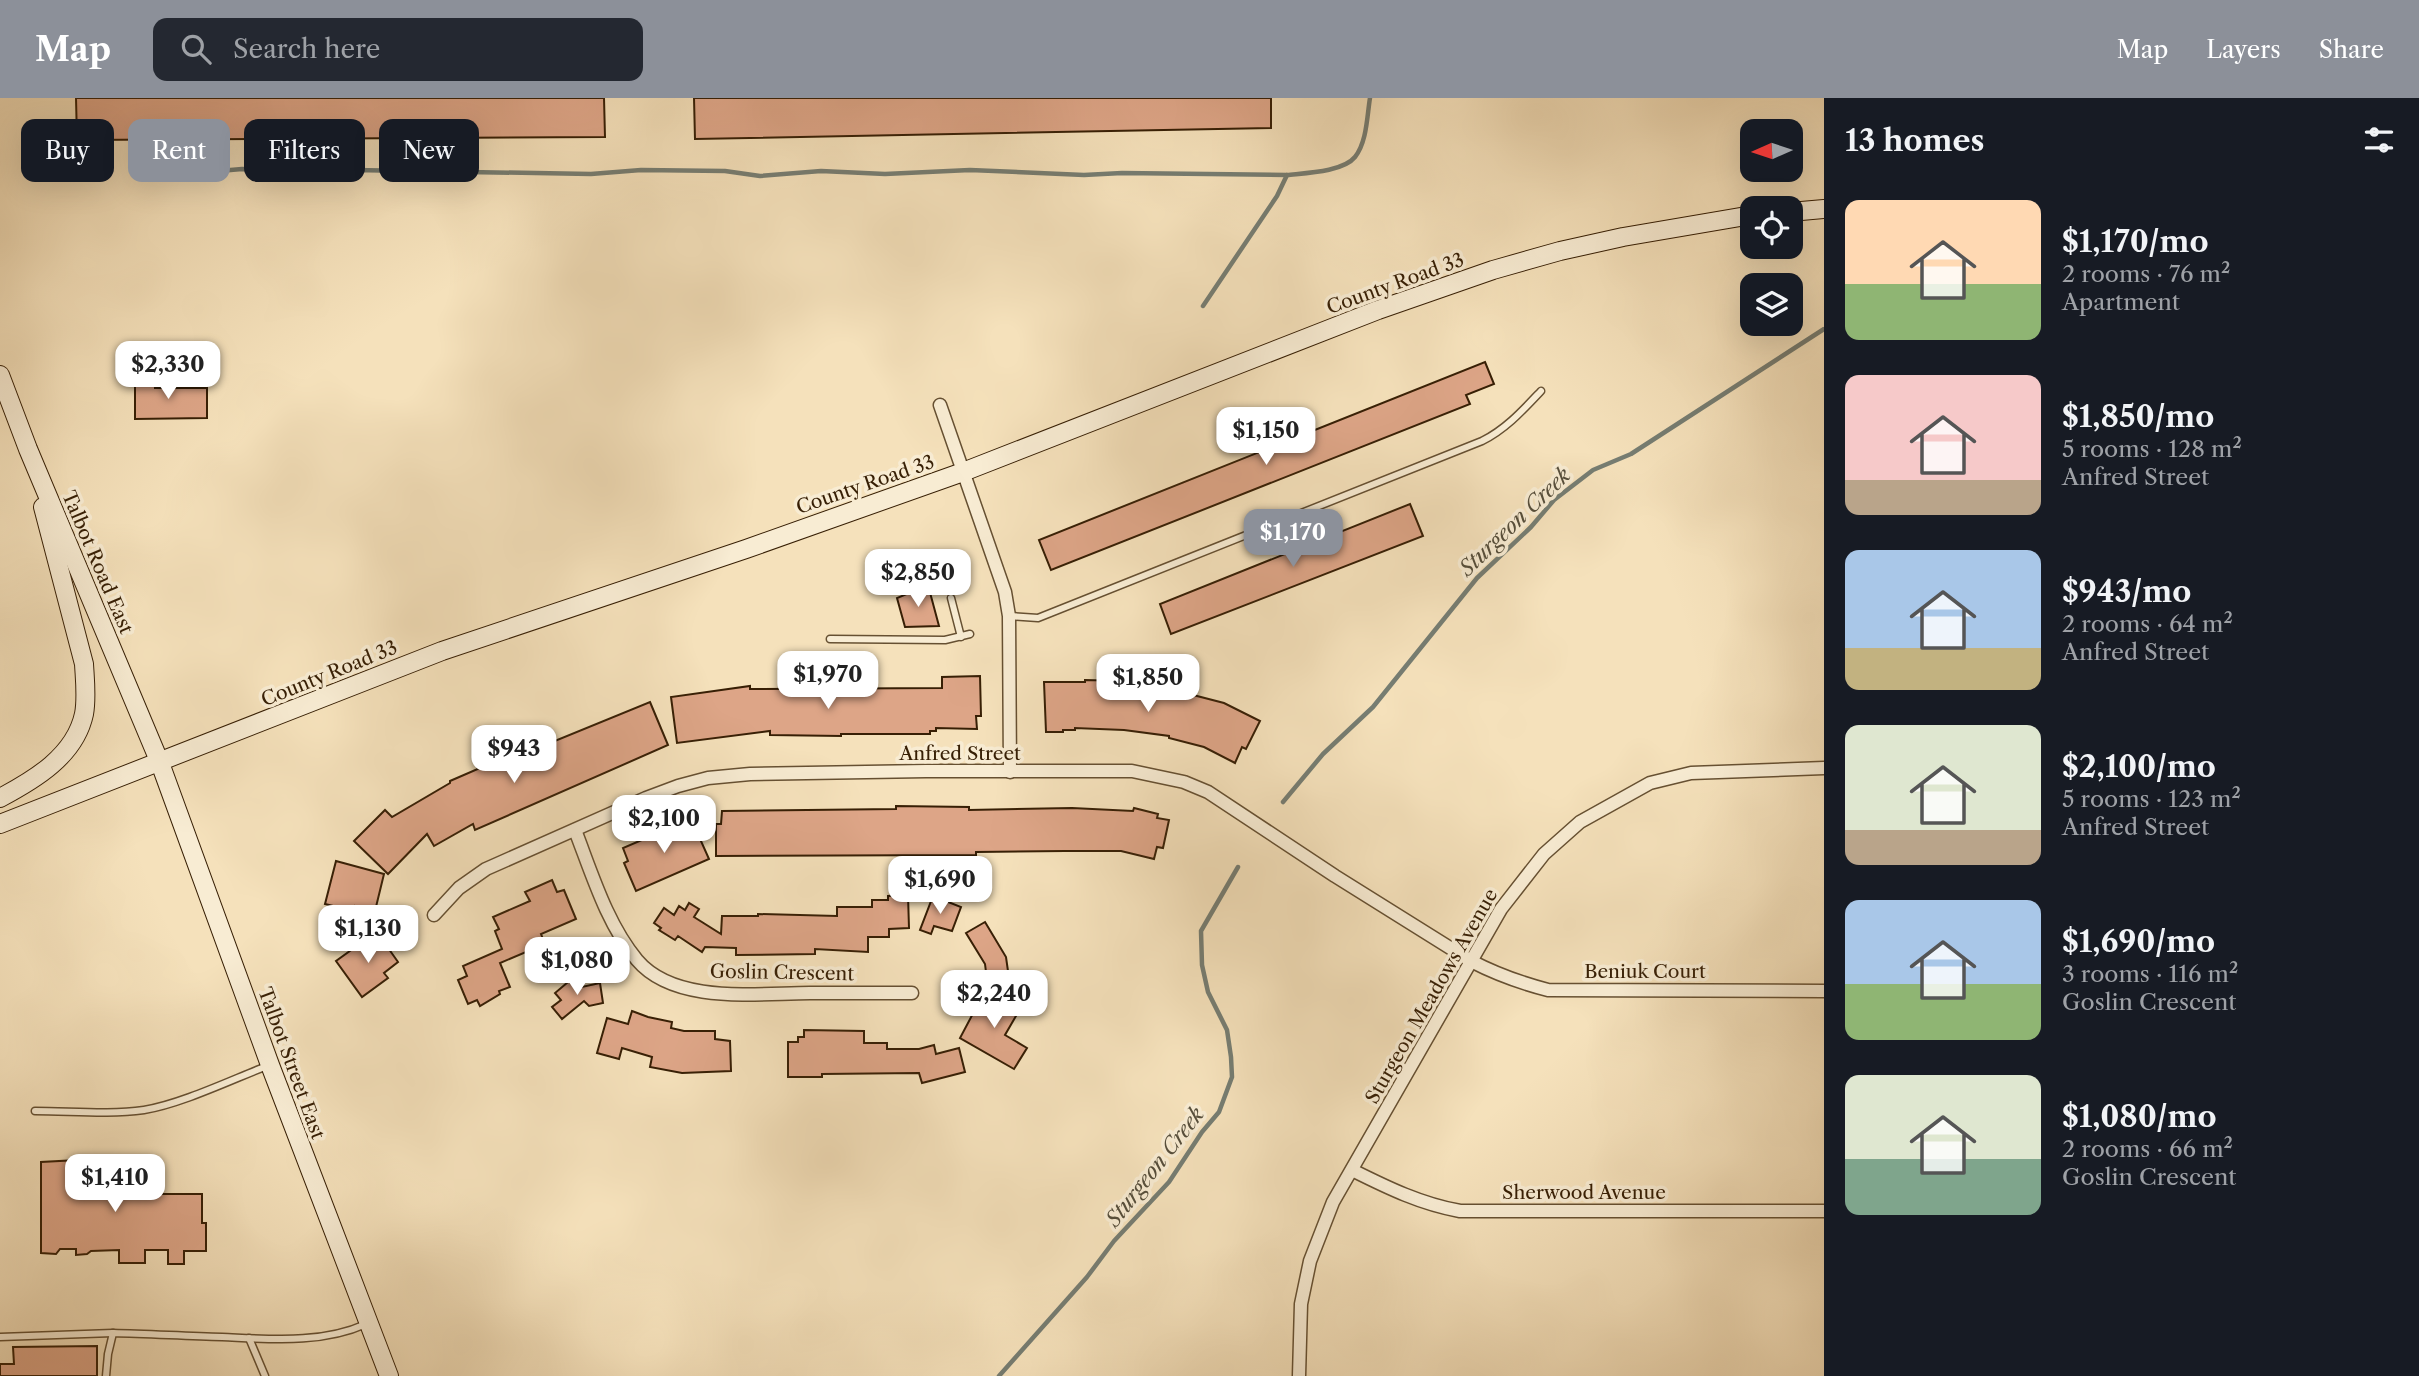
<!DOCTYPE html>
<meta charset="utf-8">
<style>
:root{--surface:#171b24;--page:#242831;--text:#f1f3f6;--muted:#9ea1a6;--accent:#8c9099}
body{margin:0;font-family:"Libre Caslon Text",serif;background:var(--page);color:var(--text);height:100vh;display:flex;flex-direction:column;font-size:26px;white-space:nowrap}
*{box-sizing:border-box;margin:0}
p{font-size:23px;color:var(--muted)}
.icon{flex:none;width:38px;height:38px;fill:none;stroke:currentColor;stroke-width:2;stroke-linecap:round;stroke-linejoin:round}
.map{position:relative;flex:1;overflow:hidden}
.details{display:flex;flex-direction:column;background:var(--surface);width:595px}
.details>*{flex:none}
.banner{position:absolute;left:21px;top:21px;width:665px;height:63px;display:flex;gap:14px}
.needle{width:46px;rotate:267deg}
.tools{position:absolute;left:1740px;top:21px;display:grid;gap:14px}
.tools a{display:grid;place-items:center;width:63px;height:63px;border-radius:14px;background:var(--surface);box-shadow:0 7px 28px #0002;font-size:35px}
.price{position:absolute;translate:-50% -60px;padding:0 16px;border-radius:14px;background:#fff;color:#222;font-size:23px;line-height:46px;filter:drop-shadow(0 2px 4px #0008)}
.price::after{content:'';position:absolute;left:50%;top:42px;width:21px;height:16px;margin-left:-10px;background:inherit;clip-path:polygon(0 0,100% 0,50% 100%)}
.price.active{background:var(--accent);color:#fff}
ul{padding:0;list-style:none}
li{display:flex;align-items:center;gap:21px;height:175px;padding:0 21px}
li span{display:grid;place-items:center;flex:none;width:196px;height:140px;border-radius:14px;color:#555}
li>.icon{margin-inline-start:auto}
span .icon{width:84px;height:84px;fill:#fffc;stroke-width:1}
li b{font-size:30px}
h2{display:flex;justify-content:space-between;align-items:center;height:84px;padding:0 21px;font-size:30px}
.chip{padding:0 24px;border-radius:14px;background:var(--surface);box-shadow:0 7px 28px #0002;font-size:24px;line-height:63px}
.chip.active{background:var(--accent);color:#fff}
header{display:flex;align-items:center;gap:42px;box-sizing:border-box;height:98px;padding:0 35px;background:var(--accent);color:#fff}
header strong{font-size:33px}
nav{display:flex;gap:38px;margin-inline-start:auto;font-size:24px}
.search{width:490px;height:63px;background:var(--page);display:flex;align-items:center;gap:18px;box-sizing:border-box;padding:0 24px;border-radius:14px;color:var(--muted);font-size:26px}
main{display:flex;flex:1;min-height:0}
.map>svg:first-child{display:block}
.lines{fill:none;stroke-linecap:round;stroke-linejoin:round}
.stream{stroke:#767d72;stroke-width:4.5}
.building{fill:#dda587;stroke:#371f05;stroke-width:2}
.lane-casing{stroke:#665032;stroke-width:9}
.street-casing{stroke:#665032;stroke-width:15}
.secondary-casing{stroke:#371f05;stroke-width:20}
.lane{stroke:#f8ecd3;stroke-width:6}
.street{stroke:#f8ecd3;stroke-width:12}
.secondary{stroke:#f8ecd3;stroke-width:18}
.labels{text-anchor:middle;stroke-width:7;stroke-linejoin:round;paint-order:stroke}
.street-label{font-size:19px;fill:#371f05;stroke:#f8ecd3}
.water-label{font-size:21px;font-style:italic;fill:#564e3b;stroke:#f8ecd3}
</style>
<header>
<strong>Map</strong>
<div class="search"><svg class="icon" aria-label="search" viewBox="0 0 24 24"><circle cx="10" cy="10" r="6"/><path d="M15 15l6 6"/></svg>Search here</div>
<nav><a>Map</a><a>Layers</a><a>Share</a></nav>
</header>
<main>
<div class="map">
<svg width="1824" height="1278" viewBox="0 0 1824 1278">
<rect width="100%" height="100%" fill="#f5e1bb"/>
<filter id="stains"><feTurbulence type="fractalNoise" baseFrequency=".00286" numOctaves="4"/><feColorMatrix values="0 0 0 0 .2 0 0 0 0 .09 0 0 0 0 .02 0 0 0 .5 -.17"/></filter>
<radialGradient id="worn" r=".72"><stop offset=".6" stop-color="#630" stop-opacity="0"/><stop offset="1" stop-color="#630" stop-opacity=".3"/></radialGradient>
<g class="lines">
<g class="stream">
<path d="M219,73l23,-2 57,3 55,-2 237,4 50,-4 84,1 35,5 61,-5 64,3 85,-4 114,5 38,-2 165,2c18,-2 56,-3 68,-18 12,-15 12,-41 15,-59"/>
<polyline points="1203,208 1277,98 1287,77"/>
<polyline points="1283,704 1323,656 1373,609 1477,480 1531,429 1554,402 1593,372 1631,356 1824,231"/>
<polyline points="999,1278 1087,1179 1114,1143 1169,1084 1202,1034 1219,1014 1232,979 1231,959 1227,932 1208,894 1202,867 1201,833 1238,769"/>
</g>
</g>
<g class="building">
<polygon points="76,0 604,0 605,39 77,42"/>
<polygon points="694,0 1271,0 1271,30 695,41"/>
<polygon points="1485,264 1494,286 1466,297 1470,306 1051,472 1039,442"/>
<polygon points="135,275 155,275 155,290 207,290 207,320 135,321"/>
<polygon points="1410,406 1423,438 1171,536 1160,506"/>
<polygon points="928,487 939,528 905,529 897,500"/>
<polygon points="980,578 981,618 976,618 977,631 936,630 936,633 930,633 930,636 841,636 841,638 770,637 770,633 677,645 671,599 750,588 750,591 942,590 942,579"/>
<polygon points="1085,582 1124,583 1170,591 1224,605 1260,623 1246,651 1242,649 1235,665 1204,649 1169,640 1169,638 1124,632 1075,630 1075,632 1063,632 1063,634 1046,634 1044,584 1085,584"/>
<polygon points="650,604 668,647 475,732 473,726 434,748 427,736 388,776 354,743 385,712 392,719 450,685 450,683 526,650 528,654"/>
<polygon points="896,708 969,709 969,712 1072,710 1133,713 1134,710 1158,716 1157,720 1169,722 1163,750 1157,749 1154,761 1121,753 1065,753 976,754 976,757 716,758 716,726 721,726 722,713 896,711"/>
<polygon points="686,723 692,736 697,734 709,761 636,793 624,765 628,763 623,750"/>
<polygon points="336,763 384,776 375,813 355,808 354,813 325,806"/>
<polygon points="552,782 557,794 564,792 576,821 541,836 545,846 500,865 510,889 499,893 500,896 480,908 477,902 468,906 458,882 467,878 463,868 502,851 495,833 499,831 493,819 530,803 525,794"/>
<polygon points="908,797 909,830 889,831 889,839 868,839 868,854 815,851 815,856 736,857 736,850 705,849 702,854 678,838 675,842 659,832 661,830 654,825 664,810 674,817 679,808 685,812 689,805 699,811 694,819 721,836 722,818 758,818 758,816 837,818 837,809 872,809 872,802 888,802 888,798"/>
<polygon points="933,798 961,809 952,833 934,828 931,836 920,832"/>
<polygon points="985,824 1006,859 1010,887 988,890 985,866 966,835"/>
<polygon points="379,837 398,864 384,875 388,880 362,899 336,863 361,845 363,849"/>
<polygon points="574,879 582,889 600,885 603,905 589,908 584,903 562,921 552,909 561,902 555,895"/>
<polygon points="986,891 1020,911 1005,937 1027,950 1014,971 960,940"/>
<polygon points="632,913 648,919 672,924 671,930 684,933 715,933 715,941 730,943 731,973 682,975 650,969 652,959 622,950 619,961 597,955 607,920 628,926"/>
<polygon points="804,932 864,933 864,945 887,945 887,951 919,951 934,947 936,956 959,950 965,974 922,985 919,975 822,976 822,979 788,979 788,944 798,944 798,939 804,939"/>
<polygon points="78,1060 119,1063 119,1081 135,1081 135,1096 202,1096 202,1125 206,1125 206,1153 184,1153 184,1166 168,1166 168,1152 145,1152 145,1165 119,1165 119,1152 91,1153 87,1156 76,1157 76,1151 60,1151 56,1156 41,1155 41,1064 78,1062"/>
<polygon points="97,1248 97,1278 0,1278 0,1266 14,1266 13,1249"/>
</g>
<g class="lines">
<g class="lane-casing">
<g id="lane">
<polyline points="951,500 961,539"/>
<path d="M1009,518l29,2 444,-177c24,-12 41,-31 59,-50"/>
<polyline points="830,541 945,542 970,536"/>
<path d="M35,1013c36,0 74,4 109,-1 37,-6 87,-30 123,-44"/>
<polyline points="0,1239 113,1235"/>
<polyline points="249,1240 265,1278"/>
<path d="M106,1278l2,-22 5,-21c37,1 73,3 109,4 48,2 100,7 144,-13"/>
</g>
</g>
<g class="street-casing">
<g id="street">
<polyline points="940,307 1005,494 1009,518 1010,674"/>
<path d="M575,732c17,44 32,94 62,130 38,45 121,33 173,33 34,0 68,0 102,0"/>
<path d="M434,817l25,-27 27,-19 160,-71 32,-12 30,-8 42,-4 176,-3h206l52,11 24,10 127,84 136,85c25,13 50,22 77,29l276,1"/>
<path d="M1352,1072c36,18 69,34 108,41h364"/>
<polyline points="1299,1278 1301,1206 1310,1163 1333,1104 1501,811 1544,756 1580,724 1650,685 1691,675 1824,670"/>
</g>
</g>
<g class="secondary-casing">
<g id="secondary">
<polyline points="1790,114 1824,111"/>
<polyline points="0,277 28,351 160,665 270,967 389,1278"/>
<path d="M0,700c34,-18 75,-42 84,-84 3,-16 1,-33 0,-50l-41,-157"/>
<polyline points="0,726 442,553 746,451 963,374 1378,212 1493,172 1560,153 1623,139 1752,117"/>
</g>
</g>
<use href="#lane" class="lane"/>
<use href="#street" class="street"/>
<use href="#secondary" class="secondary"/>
</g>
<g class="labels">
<g class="street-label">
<text transform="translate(1395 185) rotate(-20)" y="7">County Road 33</text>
<text transform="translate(865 386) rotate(-19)" y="7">County Road 33</text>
<text transform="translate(98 464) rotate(67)" y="7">Talbot Road East</text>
<text transform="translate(329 575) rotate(-22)" y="7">County Road 33</text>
<text x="960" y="662">Anfred Street</text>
<text x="1645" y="880">Beniuk Court</text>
<text transform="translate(782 874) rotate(1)" y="7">Goslin Crescent</text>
<text transform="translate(1431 898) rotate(-60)" y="7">Sturgeon Meadows Avenue</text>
<text transform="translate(292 965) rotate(70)" y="7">Talbot Street East</text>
<text x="1584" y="1101">Sherwood Avenue</text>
</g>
<g class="water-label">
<text transform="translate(1515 424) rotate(-44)" y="7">Sturgeon Creek</text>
<text transform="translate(1155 1069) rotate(-52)" y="7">Sturgeon Creek</text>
</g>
</g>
<rect width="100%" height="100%" filter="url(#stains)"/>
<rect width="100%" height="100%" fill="url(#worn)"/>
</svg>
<div class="tools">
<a><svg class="needle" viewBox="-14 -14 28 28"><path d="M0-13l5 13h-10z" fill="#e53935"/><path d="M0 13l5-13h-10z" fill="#9ea1a6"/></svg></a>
<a><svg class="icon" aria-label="locate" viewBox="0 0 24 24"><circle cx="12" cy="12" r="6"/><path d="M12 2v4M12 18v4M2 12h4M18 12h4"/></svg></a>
<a><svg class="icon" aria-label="layers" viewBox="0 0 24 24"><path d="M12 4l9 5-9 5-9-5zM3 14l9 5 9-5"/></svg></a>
</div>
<b class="price" style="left:168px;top:303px">$2,330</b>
<b class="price" style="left:1266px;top:369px">$1,150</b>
<b class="price active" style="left:1293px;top:471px">$1,170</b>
<b class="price" style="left:918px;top:511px">$2,850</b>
<b class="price" style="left:828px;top:613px">$1,970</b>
<b class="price" style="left:1148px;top:616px">$1,850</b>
<b class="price" style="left:514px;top:687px">$943</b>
<b class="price" style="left:664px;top:757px">$2,100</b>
<b class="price" style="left:940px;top:818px">$1,690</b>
<b class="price" style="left:368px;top:867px">$1,130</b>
<b class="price" style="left:577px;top:899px">$1,080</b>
<b class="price" style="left:994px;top:932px">$2,240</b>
<b class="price" style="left:115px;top:1116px">$1,410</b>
<div class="banner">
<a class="chip">Buy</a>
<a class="chip active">Rent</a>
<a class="chip">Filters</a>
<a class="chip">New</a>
</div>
</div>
<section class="details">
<h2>13 homes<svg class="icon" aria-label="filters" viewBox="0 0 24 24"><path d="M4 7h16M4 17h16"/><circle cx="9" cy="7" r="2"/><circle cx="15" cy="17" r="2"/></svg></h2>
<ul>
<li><span style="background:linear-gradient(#ffd9b3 60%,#8fb573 0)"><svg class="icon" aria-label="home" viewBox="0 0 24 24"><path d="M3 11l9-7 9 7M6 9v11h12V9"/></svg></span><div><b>$1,170/mo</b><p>2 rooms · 76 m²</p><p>Apartment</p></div></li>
<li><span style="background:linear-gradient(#f6c9c9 75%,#b9a48a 0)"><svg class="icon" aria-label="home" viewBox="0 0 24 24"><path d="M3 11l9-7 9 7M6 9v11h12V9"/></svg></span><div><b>$1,850/mo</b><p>5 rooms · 128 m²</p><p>Anfred Street</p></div></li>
<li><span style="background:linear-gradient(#a9c7e8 70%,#c2b280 0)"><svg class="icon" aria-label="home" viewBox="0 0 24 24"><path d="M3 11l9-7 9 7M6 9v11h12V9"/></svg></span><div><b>$943/mo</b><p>2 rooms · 64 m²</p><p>Anfred Street</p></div></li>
<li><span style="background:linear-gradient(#dfe7d0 75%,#b9a48a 0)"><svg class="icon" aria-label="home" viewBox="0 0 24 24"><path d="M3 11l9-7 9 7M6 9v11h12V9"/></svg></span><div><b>$2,100/mo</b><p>5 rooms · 123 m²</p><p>Anfred Street</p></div></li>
<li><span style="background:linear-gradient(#a9c7e8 60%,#8fb573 0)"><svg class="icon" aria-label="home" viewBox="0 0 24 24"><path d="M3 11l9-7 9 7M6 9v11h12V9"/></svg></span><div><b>$1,690/mo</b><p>3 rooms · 116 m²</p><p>Goslin Crescent</p></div></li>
<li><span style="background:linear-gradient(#dfe7d0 60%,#7fa58c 0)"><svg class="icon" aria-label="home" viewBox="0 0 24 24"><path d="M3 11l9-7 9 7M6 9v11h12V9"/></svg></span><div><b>$1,080/mo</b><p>2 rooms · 66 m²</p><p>Goslin Crescent</p></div></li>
</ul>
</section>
</main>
